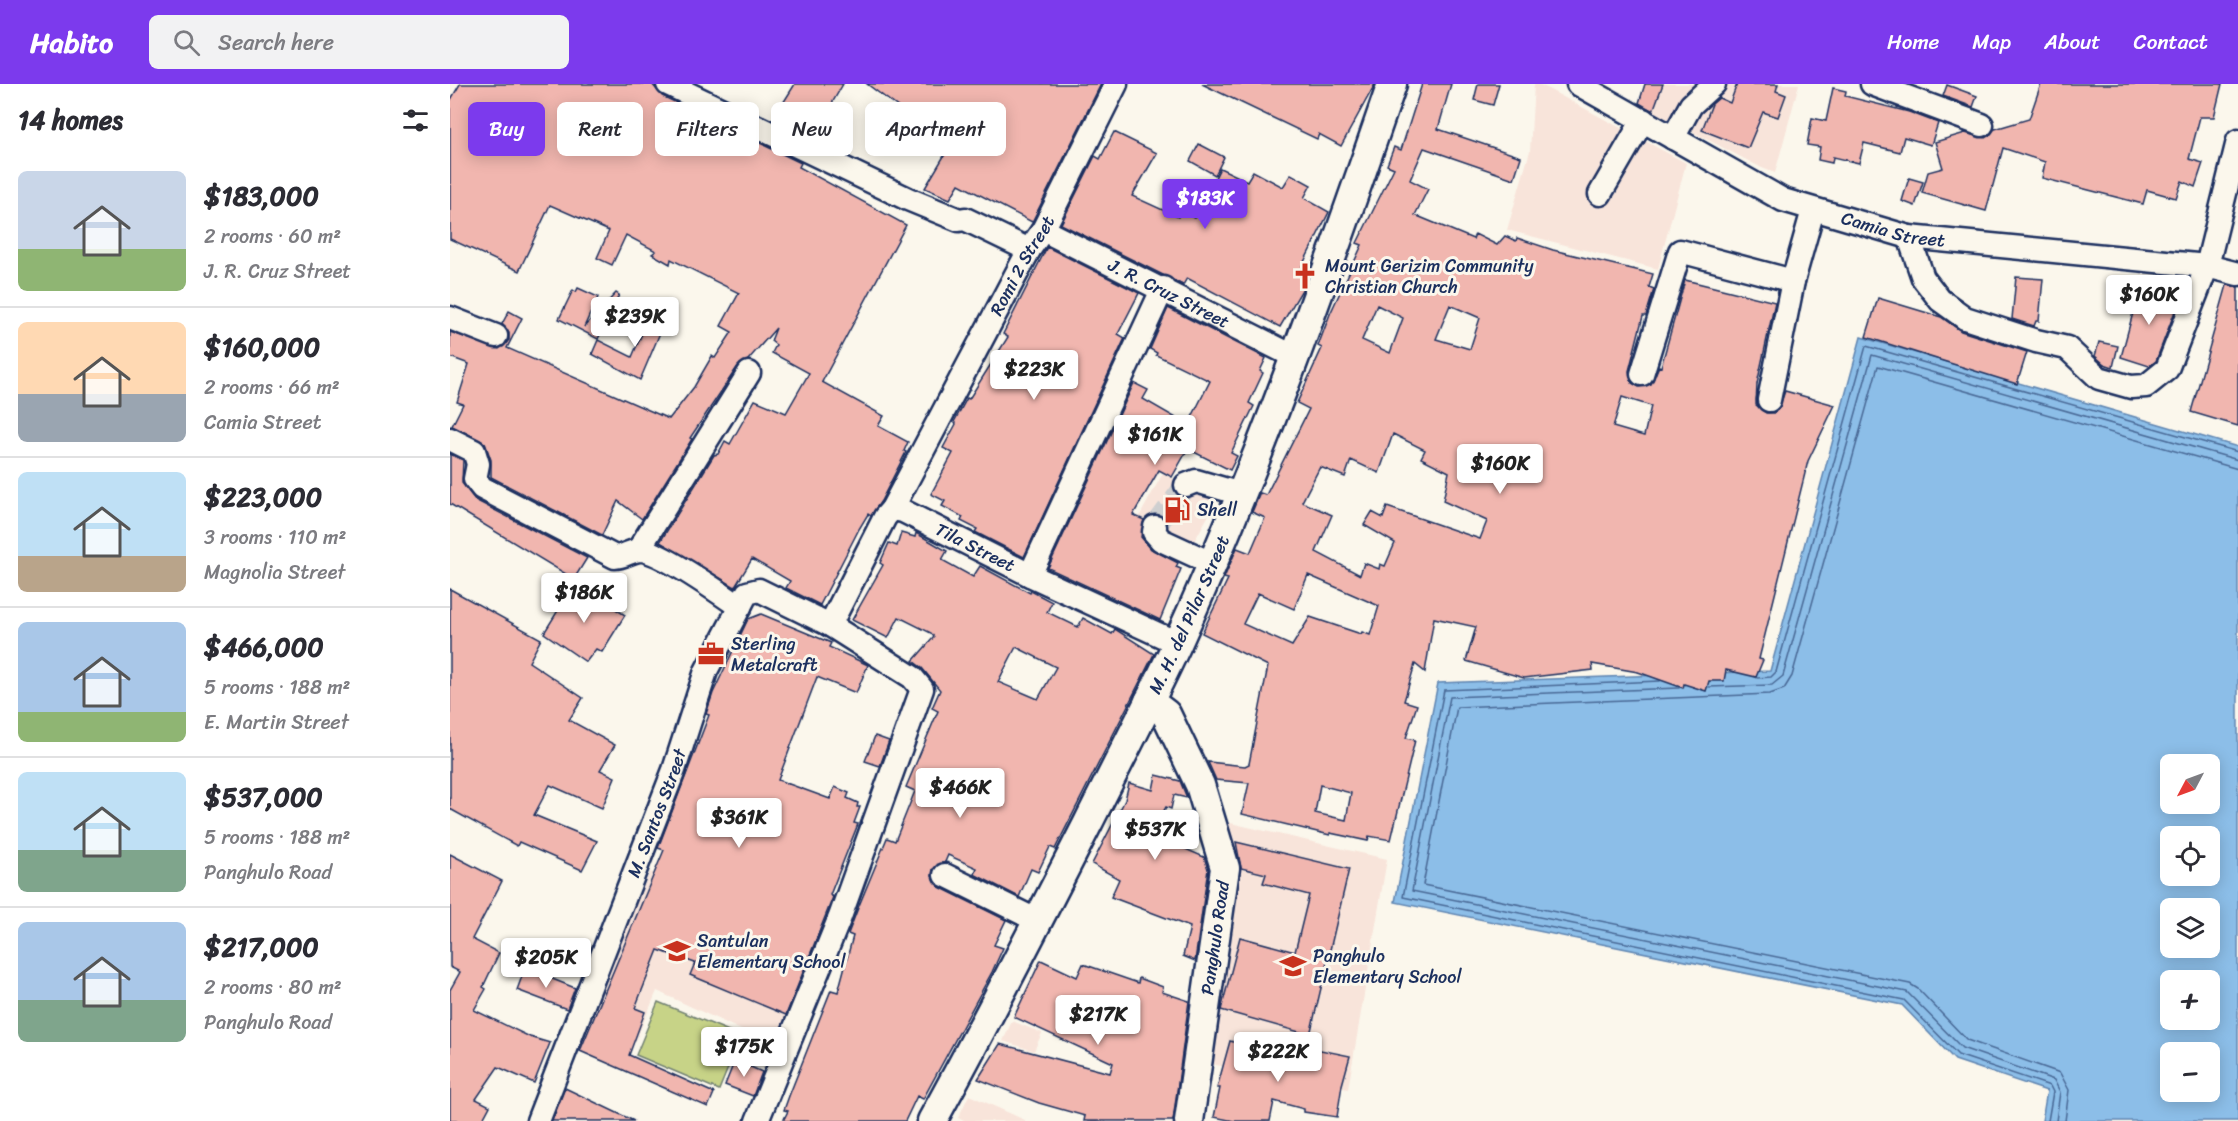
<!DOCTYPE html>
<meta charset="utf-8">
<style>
:root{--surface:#fff;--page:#f2f2f3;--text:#2b2b33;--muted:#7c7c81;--line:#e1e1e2;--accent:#7c3aed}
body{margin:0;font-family:Sriracha,sans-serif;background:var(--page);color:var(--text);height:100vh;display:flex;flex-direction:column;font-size:22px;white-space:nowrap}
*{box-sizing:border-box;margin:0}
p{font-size:20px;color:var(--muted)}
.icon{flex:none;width:33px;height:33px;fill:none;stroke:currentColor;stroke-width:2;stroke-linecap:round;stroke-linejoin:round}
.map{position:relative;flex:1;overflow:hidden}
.side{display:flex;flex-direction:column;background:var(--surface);width:450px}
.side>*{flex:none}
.hud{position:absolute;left:18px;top:18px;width:570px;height:54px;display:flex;gap:12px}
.needle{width:39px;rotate:229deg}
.tools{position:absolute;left:1710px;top:670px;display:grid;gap:12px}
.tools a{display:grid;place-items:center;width:60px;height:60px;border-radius:9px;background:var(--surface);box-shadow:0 3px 15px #0003;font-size:30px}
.price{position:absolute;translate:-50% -51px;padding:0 14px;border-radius:6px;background:#fff;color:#222;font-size:20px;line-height:39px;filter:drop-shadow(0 2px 3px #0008)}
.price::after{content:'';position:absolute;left:50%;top:36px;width:18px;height:14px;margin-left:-9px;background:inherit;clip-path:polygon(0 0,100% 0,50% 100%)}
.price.selected{background:var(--accent);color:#fff}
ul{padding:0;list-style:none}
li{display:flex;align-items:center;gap:18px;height:150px;padding:0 18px}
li+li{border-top:2px solid var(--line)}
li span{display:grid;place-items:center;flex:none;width:168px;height:120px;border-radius:9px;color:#555}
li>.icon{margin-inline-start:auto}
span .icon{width:72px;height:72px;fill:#fffc;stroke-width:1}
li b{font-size:26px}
h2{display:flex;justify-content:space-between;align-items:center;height:72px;padding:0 18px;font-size:26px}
.pill{padding:0 21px;border-radius:9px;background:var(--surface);box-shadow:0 3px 15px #0003;font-size:21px;line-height:54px}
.pill.selected{background:var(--accent);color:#fff}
header{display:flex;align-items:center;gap:36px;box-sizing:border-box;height:84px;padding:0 30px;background:var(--accent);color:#fff}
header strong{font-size:28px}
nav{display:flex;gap:33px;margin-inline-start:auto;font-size:21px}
.search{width:420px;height:54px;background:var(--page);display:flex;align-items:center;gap:15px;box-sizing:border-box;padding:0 21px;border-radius:9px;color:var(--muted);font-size:22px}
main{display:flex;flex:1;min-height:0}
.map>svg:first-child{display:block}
.built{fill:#f8e4da}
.green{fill:#c7d387;stroke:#718172;stroke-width:1.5}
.water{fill:#8cbee8;stroke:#5f85b1;stroke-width:1.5;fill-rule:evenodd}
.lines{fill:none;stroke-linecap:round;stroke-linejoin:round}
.shore{stroke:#486895;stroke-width:1.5}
.building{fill:#f1b6af;stroke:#1b2f5e;stroke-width:1.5;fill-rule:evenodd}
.minor-tunnel{stroke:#cecfd0;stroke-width:22;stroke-dasharray:22 11;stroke-linecap:butt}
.minor-casing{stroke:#1b2f5e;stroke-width:27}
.major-casing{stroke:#1b2f5e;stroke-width:33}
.minor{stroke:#fbf7ec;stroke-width:22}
.major{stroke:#fbf7ec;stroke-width:28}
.labels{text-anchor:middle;stroke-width:6;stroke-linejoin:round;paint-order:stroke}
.street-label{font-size:18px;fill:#1b2f5e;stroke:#fbf7ec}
.poi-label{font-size:18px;fill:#1b2f5e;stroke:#fbf7ec;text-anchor:start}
</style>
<header>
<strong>Habito</strong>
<div class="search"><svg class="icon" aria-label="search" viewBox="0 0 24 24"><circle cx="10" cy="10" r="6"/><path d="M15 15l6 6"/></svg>Search here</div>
<nav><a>Home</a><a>Map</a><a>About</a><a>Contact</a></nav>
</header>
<main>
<section class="side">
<h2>14 homes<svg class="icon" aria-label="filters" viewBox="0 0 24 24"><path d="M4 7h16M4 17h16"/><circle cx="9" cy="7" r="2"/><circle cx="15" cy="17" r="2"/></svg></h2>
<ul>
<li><span style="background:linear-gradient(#c9d6e8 65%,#8fb573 0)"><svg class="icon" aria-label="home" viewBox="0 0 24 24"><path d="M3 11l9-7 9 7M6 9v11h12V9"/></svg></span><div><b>$183,000</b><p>2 rooms · 60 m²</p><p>J. R. Cruz Street</p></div></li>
<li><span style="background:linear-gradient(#ffd9b3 60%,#9aa5b1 0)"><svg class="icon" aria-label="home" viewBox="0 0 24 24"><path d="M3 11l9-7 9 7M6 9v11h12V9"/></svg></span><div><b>$160,000</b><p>2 rooms · 66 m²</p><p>Camia Street</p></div></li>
<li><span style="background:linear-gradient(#bfe0f5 70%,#b9a48a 0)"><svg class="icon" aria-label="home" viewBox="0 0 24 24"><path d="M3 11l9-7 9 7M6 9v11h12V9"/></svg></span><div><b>$223,000</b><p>3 rooms · 110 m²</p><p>Magnolia Street</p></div></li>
<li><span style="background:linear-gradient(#a9c7e8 75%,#8fb573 0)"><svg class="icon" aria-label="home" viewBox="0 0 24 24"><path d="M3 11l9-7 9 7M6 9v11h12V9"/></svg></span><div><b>$466,000</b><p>5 rooms · 188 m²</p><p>E. Martin Street</p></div></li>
<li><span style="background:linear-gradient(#bfe0f5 65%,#7fa58c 0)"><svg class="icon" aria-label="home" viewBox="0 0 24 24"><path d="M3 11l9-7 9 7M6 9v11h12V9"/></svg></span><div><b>$537,000</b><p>5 rooms · 188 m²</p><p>Panghulo Road</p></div></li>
<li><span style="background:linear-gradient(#a9c7e8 65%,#7fa58c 0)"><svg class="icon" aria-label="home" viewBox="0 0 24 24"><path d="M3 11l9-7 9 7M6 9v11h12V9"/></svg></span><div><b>$217,000</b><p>2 rooms · 80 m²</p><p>Panghulo Road</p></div></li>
</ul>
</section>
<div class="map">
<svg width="1788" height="1037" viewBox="0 0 1788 1037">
<rect width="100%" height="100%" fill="#fbf7ec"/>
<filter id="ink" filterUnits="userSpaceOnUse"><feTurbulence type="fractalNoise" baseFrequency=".0167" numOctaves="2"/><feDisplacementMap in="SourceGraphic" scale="12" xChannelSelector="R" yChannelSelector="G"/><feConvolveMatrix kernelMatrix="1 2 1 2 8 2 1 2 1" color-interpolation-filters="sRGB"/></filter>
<g filter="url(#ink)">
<g class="built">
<polygon points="1084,0 1089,0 1236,79 1208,185 1057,146 1080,67"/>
<polygon points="1194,0 1349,0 1325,89 1312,84 1189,20"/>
<polygon points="713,389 766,418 741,463 689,433"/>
<polygon points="772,737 937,775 898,1005 750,978"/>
<polygon points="200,788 236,802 220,840 358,894 328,963 207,907 173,986 123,965"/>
<polygon points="562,937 592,949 584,967 553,957"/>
<polygon points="519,1011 577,1037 514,1037 508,1034"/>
</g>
<polygon class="green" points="208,918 291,952 269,1006 186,971"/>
<path class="water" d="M1411,253l377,110v674h-196l5,-30 -92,-31 -53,-55 -507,-103 43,-219 332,-12zM1720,681h40v39h-40zM1720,753h40v39h-40zM1720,825h40v39h-40zM1720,897h40v39h-40zM1720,969h40v39h-40z"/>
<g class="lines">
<g class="shore">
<polyline points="1307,594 1321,593 1326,588 1416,262 1788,368"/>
<polyline points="1210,597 994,606 953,813 1454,916 1508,971 1600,1002 1603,1008 1598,1037"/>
<polyline points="1259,603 1322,601 1333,592 1422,271 1788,376"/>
<polyline points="1229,604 1000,613 962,807 1457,908 1512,964 1604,996 1610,1008 1606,1037"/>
<polyline points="1615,1037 1619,1006 1610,989 1517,956 1468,905 1460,900 973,801 1007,623 1320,610 1334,605 1342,592 1428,282 1788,385"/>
</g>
</g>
<g class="building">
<polygon points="10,0 202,0 212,12 351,79 349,83 456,141 372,298 434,332 428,342 458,358 454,367 456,368 431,417 421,432 418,430 409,445 370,521 336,504 340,497 302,475 285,503 210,458 264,371 268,370 275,357 280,360 305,316 336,329 359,289 322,269 326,261 321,257 326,244 298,276 288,282 240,354 242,355 192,435 168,417 152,451 41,393 41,376 35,359 2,342 13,320 7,318 19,280 0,273 0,248 49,265 59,256 59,249 52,240 59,227 72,234 57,264 219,335 244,303 262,272 265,274 282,248 271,242 289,209 221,175 220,180 202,170 206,167 176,151 162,181 147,174 159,147 100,121 69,187 0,155 0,17"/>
<polygon points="345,0 393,0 366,47 330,24"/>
<polygon points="417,0 651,0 582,138 509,100 500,115 475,104 500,62"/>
<polygon points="752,0 925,0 891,62 869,50 867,55"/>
<path d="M972,0h29l-13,45 83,28 -7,22 -90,-31 -14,32 18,9 -13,26 58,24 2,-5 22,11 8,-9 11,5 1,-3 36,12 100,24 -4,13 5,2 -8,27h-3l-14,55 3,12 7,4 12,-3 8,-18 2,1 24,-87 90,22 -18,82 -1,21 10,8h8l5,-5 6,-17 50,14 -27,56 -49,198 4,1 -7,17 -30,-7 -2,11h-15l-3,10 -22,-7 -1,4 -45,-16 -46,-8 1,6 -69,8 -58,-17 10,-34 -42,-9 -9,54 -10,-8 -11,37 13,4 -11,33 9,2 -24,100 -22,-4 -1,5 -38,-8v2l-88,-21 7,-31 -33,-3 -8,-18 37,4 4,-2 19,-98 -66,-33 26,-54 -4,-1 13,-30 13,5 15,-35 -13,-6 8,-19 6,2 43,-86 -12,-6 25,-55 -4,-2 12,-32 32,-69 -5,-2 37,-75 -7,-3 7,-18 7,3zM927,221l26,13 -13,35 -28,-13zM1000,221l30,13 -10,31 -34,-10zM1172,313l29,9 -7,30 -31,-9zM943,350l32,16 -4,8 28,14 -6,29 44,20 -7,18 -93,-32 -4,11 -11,-6 -8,13 31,18 -10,23 -5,-2 -1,5 -15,-6 -4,12 -44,-23 16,-37 -30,-13 18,-35 25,10 6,-17 28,13zM858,491l71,31 -9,29 -8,-3 -1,2 -51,-17 -18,29 -49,-22 15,-31 36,16zM870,701l31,8 -5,27 -31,-7z"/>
<polygon points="1028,0 1049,0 1043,21 1024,16"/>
<polygon points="1195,0 1213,0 1203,27 1189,19"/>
<polygon points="1287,0 1328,0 1326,7 1336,11 1328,33 1313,28 1298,64 1252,46 1262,20 1269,14 1280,19"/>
<polygon points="1591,0 1772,0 1764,33 1750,33 1739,75 1753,79 1745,103 1732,97 1726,114 1697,106 1693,120 1592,94 1595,78 1553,64 1536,127 1472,109 1478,88 1493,84 1485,58 1515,49 1535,54 1545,45 1579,35"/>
<polygon points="1497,1 1527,12 1523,23 1493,12"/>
<polygon points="1383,4 1396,7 1395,12 1459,28 1488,39 1481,61 1454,53 1450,68 1414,59 1409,79 1383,73 1382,79 1368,76 1370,63 1357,61 1362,34 1376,37"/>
<polygon points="664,48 707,69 682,112 728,133 730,128 745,134 770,84 797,97 803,87 833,103 841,90 861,101 854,114 879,128 852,182 859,187 853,204 830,243 737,194 733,201 611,140 645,72 650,75"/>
<polygon points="749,60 774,73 765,91 740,77"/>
<polygon points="1459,94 1473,98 1465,122 1452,117"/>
<polygon points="597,163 689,209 668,250 675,254 574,473 525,448 527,445 511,437 513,433 492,422 495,417 481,410 503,369 493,364 506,340 504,338 517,314 519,315 558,253 553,250"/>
<polygon points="1566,193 1593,195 1589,237 1586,237 1584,242 1562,235"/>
<polygon points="1777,201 1788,203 1788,342 1741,328"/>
<polygon points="1690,203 1730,214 1706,277 1699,282 1671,273"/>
<polygon points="128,204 148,213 134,243 166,209 169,211 148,255 109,235 123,206 126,208"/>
<polygon points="1428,214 1491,233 1511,247 1577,268 1567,300 1416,253"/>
<polygon points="203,224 218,230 190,296 142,270 148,256 182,273"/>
<polygon points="718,224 816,274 810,287 813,289 799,319 804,322 781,369 787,372 780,386 738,365 722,393 709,386 683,431 694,436 691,453 701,465 728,479 726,483 731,485 710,536 598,484 684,299 698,306 693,315 738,341 760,297 706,271 707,269 700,265"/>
<polygon points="1649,258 1668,262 1663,283 1654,280 1645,272"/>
<polygon points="0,370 13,376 12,399 25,416 137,474 124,495 0,420"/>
<path d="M451,449l14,4 1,-4 31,18 -5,9 31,17 7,-11 50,27 1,-2 21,11 -5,10 31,15 5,-9 29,16 3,-5 39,25 -99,195 -5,-2 -12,25 -7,-3 -12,28 -45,-23 3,-6 -29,-13 -3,7 -12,7 -1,7 7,11 67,33 -12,25 9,3 -11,24 -69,127 -6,-3 -12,25h-122l5,-10 -4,-1 5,-14 42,-106 7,2 15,-56 -5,-2 10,-26 29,-70 8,3 20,-50 -9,-4 32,-76 -6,-3 8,-18 -18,-22 -9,-7 21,-24 -3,-4 -32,-16 -11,21 -36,-18 31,-55 -3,-2 9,-20 8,3zM566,563l40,20 -18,32 -40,-17z"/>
<polygon points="129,501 175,531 152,568 146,565 136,578 94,549 112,520 116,522"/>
<polygon points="0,505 91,555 79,578 133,614 119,636 165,661 150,686 165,693 152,724 100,701 84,731 147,757 132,786 69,758 67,762 0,725"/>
<polygon points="311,530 381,559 379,563 418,581 406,609 367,593 328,696 380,715 385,703 399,709 397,714 408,719 407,723 410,723 404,739 408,740 380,811 383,813 336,931 240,891 245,879 208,866 185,924 195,928 179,971 264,1009 258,1023 130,967 214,766 208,764 259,631 256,630 263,609 298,535"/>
<polygon points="425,652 439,657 430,682 415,677"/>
<polygon points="706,691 730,697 737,714 724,711 721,725 716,723 701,750 754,773 758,785 745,877 733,872 740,843 661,813 669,795 642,780 675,716 679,699 703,706"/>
<polygon points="786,758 899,785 860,951 771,926 790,853 845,868 859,811 813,799 816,790 791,784"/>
<polygon points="0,770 52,797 22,855 49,869 33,903 36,905 24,926 80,953 100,959 84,999 48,983 26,1015 40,1022 32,1037 0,1037 0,906 10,888 0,883"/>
<polygon points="591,876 627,893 633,880 688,899 689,894 713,903 712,908 739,917 723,1037 634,1037 635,1032 589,1019 528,995 550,960 660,989 663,979 564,933"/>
<polygon points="75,884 125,904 117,925 67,906"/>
<polygon points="780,957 862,979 866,965 900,972 892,1001 887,1033 854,1028 854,1025 824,1017 820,1037 784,1037 764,1033 770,1004 767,1004"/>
<polygon points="285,976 312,988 303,1012 275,1001"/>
<polygon points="115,1004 184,1037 102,1037"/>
</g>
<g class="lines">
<polyline class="minor-tunnel" points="705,443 736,401"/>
<g class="minor-casing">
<g id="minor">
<polyline points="218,0 458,115 509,136 515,135 579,166"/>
<path id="s1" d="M1128,0l205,116 126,37 298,29 31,8"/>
<polyline points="1422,0 1532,41"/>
<polyline points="1223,54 1241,21 1264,0"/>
<polyline points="1150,110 1193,36"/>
<path id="s2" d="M593,146l252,127"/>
<polyline points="1459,153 1473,194 1490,216 1515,234 1586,257 1617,264 1649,294 1681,303 1696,302 1717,285 1757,182 1788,57"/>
<polyline points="0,234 46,252"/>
<polyline points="1192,290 1230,167 1343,197"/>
<polyline points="1319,316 1343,197 1363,126"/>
<path d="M0,355l24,12 4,13 -3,15 7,9 133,69c9,0 18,-8 27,-7 21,3 78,43 98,57"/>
<polyline points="736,401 746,397 791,410"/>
<path id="s3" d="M442,425l11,2 127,64 147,68"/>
<polyline points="705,443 704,448 711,456 761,479"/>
<polyline points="189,465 299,289"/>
<polyline points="580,491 713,204"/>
<path id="s4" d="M380,541l55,-108 7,-8 137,-259 14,-20 73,-146"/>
<polyline points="495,791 588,837"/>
<path id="s5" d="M88,1037l136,-351 32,-99 41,-78 12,-3 71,35 82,52 10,12 -82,228 -83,204"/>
</g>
</g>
<g class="major-casing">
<g id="major">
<polyline points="699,617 716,630 750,701 775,784 739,1037"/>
<path id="s6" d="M482,1037c54,-98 105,-198 156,-298 30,-60 61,-119 89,-179 83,-182 150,-371 215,-560"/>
</g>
</g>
<use href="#minor" class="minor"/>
<use href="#major" class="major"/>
</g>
</g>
<defs>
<g id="church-bare" transform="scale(2.07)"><path d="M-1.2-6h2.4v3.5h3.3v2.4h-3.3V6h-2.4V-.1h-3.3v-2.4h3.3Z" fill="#c8321e" stroke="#fbf7ec" stroke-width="2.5" paint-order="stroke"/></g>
<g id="fuel-bare" transform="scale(2.07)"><path d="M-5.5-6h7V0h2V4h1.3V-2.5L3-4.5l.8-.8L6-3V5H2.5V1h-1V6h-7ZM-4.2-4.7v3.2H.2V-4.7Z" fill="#c8321e" stroke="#fbf7ec" stroke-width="2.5" paint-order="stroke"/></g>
<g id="office-bare" transform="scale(2.07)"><path d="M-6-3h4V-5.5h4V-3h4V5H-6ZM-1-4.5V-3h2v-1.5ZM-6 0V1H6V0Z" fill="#c8321e" stroke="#fbf7ec" stroke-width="2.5" paint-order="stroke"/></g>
<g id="school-bare" transform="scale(2.07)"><path d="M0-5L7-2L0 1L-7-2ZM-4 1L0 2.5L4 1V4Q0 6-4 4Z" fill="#c8321e" stroke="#fbf7ec" stroke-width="2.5" paint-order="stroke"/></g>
</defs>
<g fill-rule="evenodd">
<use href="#church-bare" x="855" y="192"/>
<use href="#fuel-bare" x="727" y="426"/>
<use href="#office-bare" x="261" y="570"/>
<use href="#school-bare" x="227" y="867"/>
<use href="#school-bare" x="843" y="882"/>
</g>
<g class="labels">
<g class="street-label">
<text dy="6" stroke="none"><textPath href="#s1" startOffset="350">Camia Street</textPath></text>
<text dy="6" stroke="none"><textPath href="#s4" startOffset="408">Romi 2 Street</textPath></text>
<text dy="6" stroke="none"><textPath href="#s2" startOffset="141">J. R. Cruz Street</textPath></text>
<text dy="6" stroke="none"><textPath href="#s3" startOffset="92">Tila Street</textPath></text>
<text dy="6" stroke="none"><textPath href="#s6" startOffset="568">M. H. del Pilar Street</textPath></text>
<text dy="6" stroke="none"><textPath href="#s5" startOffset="330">M. Santos Street</textPath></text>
<text transform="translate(765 854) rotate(-82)" y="6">Panghulo Road</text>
</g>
<g class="poi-label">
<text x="875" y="188">Mount Gerizim Community<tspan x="875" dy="21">Christian Church</tspan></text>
<text x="747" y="432">Shell</text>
<text x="281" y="566">Sterling<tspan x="281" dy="21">Metalcraft</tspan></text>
<text x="247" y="863">Santulan<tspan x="247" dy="21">Elementary School</tspan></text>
<text x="863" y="878">Panghulo<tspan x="863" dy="21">Elementary School</tspan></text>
</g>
</g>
</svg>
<div class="tools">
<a><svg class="needle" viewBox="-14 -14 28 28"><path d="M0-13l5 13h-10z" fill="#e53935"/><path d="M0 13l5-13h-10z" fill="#7c7c81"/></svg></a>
<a><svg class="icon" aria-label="locate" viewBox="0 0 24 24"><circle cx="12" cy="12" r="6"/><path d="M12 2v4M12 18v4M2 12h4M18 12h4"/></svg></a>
<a><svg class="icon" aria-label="layers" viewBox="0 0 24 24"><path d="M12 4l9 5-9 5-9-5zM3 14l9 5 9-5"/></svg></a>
<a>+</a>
<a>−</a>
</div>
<b class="price selected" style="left:755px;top:146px">$183K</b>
<b class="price" style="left:1699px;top:242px">$160K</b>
<b class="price" style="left:185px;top:264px">$239K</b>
<b class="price" style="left:584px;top:317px">$223K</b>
<b class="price" style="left:705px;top:382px">$161K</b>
<b class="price" style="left:1050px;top:411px">$160K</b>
<b class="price" style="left:134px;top:540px">$186K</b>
<b class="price" style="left:510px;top:735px">$466K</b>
<b class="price" style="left:289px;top:765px">$361K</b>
<b class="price" style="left:705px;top:777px">$537K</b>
<b class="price" style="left:96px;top:905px">$205K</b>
<b class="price" style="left:648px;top:962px">$217K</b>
<b class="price" style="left:294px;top:994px">$175K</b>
<b class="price" style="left:828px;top:999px">$222K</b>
<div class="hud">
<a class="pill selected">Buy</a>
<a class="pill">Rent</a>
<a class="pill">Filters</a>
<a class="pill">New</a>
<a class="pill">Apartment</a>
</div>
</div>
</main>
